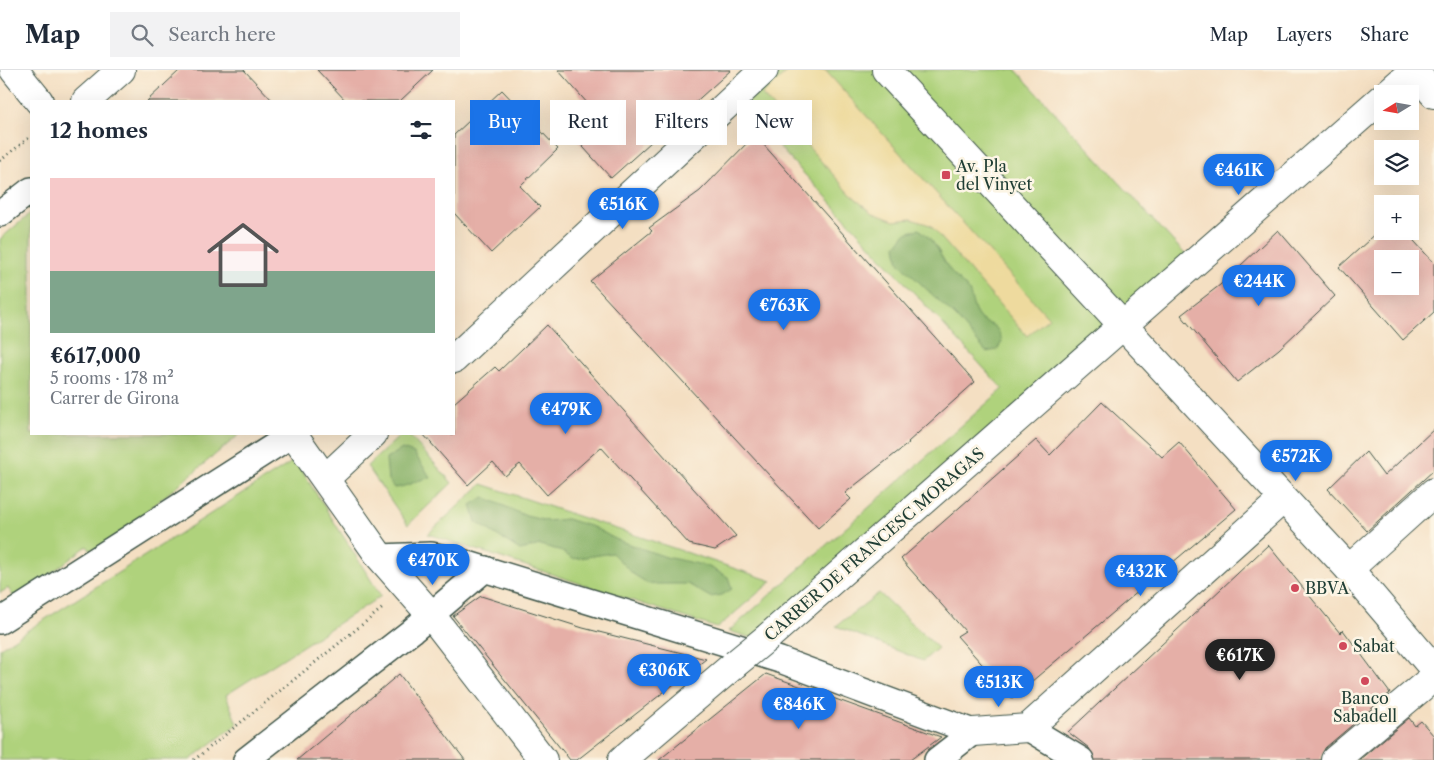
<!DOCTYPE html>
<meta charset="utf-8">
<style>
:root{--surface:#fff;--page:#f2f2f3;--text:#1f2937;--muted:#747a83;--line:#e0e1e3;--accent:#1a73e8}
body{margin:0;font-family:"Libre Caslon Text",serif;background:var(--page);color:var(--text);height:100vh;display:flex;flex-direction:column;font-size:19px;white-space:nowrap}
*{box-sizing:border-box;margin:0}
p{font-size:16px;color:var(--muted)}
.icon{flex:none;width:28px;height:28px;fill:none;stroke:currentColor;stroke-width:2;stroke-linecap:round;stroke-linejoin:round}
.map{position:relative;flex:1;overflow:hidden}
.panel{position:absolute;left:30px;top:30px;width:425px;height:335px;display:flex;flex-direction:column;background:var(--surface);border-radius:0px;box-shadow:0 5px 20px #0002}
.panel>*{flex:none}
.top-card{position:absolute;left:470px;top:30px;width:475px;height:45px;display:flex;gap:10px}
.needle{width:32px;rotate:259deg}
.fabs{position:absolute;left:1374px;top:15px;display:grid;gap:10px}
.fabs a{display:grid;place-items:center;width:45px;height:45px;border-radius:0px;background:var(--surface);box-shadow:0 5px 20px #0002;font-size:25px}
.price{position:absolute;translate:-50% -42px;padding:0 11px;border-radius:18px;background:var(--accent);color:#fff;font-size:16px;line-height:32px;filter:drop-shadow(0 1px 2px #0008)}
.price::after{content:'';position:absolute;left:50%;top:30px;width:15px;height:11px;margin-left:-8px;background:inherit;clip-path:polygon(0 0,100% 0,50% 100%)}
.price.active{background:#222;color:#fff}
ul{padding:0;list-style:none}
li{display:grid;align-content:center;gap:10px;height:265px;padding:0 20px}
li+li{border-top:1px solid var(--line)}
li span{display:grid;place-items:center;height:155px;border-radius:0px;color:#555}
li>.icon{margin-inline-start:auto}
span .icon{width:90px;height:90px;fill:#fffc;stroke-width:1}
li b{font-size:21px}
h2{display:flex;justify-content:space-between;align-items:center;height:60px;padding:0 20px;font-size:21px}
.pill{padding:0 18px;border-radius:0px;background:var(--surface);box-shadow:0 5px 20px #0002;font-size:18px;line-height:45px}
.pill.active{background:var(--accent);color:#fff}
header{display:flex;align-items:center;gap:30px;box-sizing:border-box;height:70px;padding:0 25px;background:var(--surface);border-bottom:1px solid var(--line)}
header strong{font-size:24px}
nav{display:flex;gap:28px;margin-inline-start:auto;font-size:18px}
.search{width:350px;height:45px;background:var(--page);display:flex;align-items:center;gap:12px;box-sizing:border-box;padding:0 18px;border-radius:0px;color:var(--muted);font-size:19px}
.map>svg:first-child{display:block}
.green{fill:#afd27b;stroke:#678858}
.forest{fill:#8bb46b;stroke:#557850}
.sand{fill:#eeda9e;stroke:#868c69}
.building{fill:#e5afa7;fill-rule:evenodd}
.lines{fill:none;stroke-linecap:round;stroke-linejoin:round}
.pedestrian-casing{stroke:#3f5549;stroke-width:28}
.minor-casing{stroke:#3f5549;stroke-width:30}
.tertiary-casing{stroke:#3f5549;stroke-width:30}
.path{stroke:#3f5549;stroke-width:3;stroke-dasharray:1 4;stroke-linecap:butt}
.pedestrian{stroke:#fff;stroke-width:25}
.minor{stroke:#fff;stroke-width:28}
.tertiary{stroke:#fff;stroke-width:28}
.tertiary-bridge-casing{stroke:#3f5549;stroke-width:30;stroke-linecap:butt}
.tertiary-bridge{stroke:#fff;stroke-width:28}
.poi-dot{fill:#d1495b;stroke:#fcf5e5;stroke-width:2}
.labels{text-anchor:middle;stroke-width:5;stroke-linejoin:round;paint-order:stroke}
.poi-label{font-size:16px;fill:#1f3d34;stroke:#fcf5e5;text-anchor:start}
.street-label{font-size:16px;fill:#1f3d34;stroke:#fcf5e5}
</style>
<header>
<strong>Map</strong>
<div class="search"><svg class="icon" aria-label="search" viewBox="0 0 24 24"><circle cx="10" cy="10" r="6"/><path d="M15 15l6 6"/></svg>Search here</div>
<nav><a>Map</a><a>Layers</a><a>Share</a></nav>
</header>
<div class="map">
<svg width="1434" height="690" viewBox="0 0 1434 690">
<rect width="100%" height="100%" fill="#fcf5e5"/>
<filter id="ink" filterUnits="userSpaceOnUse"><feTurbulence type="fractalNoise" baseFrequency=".02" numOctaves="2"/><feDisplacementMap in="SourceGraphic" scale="10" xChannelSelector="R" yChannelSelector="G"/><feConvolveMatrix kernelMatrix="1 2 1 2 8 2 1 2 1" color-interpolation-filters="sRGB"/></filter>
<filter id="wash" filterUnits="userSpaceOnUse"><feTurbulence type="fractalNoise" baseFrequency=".0096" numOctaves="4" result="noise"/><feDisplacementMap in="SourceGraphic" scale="20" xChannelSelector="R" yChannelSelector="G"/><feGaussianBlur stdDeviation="1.12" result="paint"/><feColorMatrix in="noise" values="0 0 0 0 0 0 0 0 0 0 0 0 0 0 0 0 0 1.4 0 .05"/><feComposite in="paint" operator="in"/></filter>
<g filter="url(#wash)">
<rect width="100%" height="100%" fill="#f4dfc2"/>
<g class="green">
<polygon points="764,0 1016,0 1194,194 762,571 729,561 1003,319 734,28"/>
<polygon points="31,143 31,364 240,364 94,485 87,476 16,530 8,518 0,523 0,169"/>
<polygon points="402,364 408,364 452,413 408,455 367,396"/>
<polygon points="295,390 381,526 226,625 237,654 190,690 0,690 0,578"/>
<polygon points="482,414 772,511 717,558 428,464"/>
<polygon points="879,523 938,578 923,591 836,556"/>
</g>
<g class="forest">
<path d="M919,159c18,12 21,29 34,45 5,6 12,11 16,17 4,9 3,17 9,25 8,12 19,2 24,26l-5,8 -11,2 -29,-34 -58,-55 -3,-17 10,-13z"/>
<path d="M402,379l12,4 17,25c-14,1 -23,9 -37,10l-6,-8 -2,-21z"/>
<polygon points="484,427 526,446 547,451 567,449 593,457 617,470 666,487 707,496 728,507 732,519 722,525 710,527 688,514 649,514 633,504 612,483 573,489 559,480 540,475 520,480 476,452 471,435"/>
</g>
<polygon class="sand" points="789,0 825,0 1049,248 1027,266 930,155 911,149 894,151 873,143 854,128 762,25"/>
<g id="blocks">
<g class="building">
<polygon points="180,0 244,0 273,31 147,31"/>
<polygon points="317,0 433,0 400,31 346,31"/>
<polygon points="558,0 731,0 611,108 565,57 589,35"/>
<polygon points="502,20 558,79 520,116 540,137 491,183 454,143 454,65"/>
<polygon points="755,65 975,312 908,372 909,373 845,423 851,429 818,458 590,211 652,161 649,158 700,121"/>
<polygon points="1278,160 1335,226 1279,279 1237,312 1181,245 1220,215"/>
<path d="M1379,161h26l29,32v49l-31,28 -64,-73zM1382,189h28v27h-28z"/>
<polygon points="547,255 736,466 715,480 689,474 601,377 547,425 520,394 505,406 493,392 468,415 423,364 454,364 454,333 495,297 499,301"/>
<polygon points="1102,332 1162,387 1179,372 1236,439 1012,628 957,566 965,561 901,489 1036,370 1050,385"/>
<polygon points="1434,359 1434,400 1367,461 1328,419 1366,382 1384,406"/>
<polygon points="1268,475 1340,563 1343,560 1390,623 1325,678 1320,690 1095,690 1089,678 1068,662"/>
<polygon points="481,526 583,558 706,589 577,690 570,690 453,546"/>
<polygon points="399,604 465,690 297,690 347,648"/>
<polygon points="766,604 941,667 910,690 659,690"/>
<polygon points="1409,648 1415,656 1421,651 1434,666 1434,690 1359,690"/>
</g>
</g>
</g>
<g filter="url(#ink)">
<use href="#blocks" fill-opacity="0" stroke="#3f5549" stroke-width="1"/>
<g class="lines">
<g class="pedestrian-casing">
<g id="pedestrian">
<polyline points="0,144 31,120"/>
<polyline points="380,487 431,485 458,491 780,590 973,662"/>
<polyline points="0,551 293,364"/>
<polyline points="1028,658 1081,690"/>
<polyline points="246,690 412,561 485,499"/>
<polyline points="937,690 973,662"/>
</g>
</g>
<g class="minor-casing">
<g id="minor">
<polyline points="14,0 39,31"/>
<polyline points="1413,0 1434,24"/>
<polyline points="86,31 121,0"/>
<polyline points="454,289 764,0"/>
<polyline points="293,364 380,487 431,545 543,690"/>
<polyline points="326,408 373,364"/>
<polyline points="1349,499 1434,422"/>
<polyline points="973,662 1028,658 1283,429"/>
<polyline points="1335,690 1434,607"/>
</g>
</g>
<g class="tertiary-casing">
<g id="tertiary">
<polyline points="886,0 1349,499 1434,599"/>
<polyline points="1387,24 1414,0"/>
<polyline points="768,567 1382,28"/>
<polyline points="622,690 735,594"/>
</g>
</g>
<g class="path">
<polyline points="0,91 31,66"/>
<polyline points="194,690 384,537"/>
</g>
<use href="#pedestrian" class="pedestrian"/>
<use href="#minor" class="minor"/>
<use href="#tertiary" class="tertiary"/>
<g class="tertiary-bridge-casing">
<polyline id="tertiary-bridge" points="735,594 768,567"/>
</g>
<use href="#tertiary-bridge" class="tertiary-bridge"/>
</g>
</g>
<g class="poi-dot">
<rect x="941" y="100" width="10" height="10" rx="2.5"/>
<circle cx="1295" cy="518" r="5"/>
<circle cx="1343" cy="576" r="5"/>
<circle cx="1365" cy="611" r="5"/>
</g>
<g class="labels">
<g class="poi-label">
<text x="956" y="102">Av. Pla<tspan x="956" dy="18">del Vinyet</tspan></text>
<text x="1305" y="524">BBVA</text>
<text x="1353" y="582">Sabat</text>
<text x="1365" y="634" text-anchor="middle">Banco<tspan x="1365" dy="18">Sabadell</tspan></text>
</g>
<g class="street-label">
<text transform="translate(874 474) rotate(-41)" y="6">CARRER DE FRANCESC MORAGAS</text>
</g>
</g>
</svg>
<div class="fabs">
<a><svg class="needle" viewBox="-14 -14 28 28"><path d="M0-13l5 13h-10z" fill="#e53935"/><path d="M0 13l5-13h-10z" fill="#747a83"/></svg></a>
<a><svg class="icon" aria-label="layers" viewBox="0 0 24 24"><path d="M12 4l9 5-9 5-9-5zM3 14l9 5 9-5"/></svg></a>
<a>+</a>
<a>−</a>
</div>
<b class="price" style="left:1239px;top:126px">€461K</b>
<b class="price" style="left:623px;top:160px">€516K</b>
<b class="price" style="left:1259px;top:237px">€244K</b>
<b class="price" style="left:784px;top:261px">€763K</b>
<b class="price" style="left:566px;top:365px">€479K</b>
<b class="price" style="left:1296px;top:412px">€572K</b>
<b class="price" style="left:433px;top:516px">€470K</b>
<b class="price" style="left:1141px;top:527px">€432K</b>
<b class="price active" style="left:1240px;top:611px">€617K</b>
<b class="price" style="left:664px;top:626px">€306K</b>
<b class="price" style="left:999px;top:638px">€513K</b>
<b class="price" style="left:799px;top:660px">€846K</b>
<div class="top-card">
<a class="pill active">Buy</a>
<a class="pill">Rent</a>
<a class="pill">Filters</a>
<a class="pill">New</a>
</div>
<section class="panel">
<h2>12 homes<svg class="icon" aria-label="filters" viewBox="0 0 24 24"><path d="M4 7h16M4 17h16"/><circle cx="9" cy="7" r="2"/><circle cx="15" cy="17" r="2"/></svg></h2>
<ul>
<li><span style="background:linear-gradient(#f6c9c9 60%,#7fa58c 0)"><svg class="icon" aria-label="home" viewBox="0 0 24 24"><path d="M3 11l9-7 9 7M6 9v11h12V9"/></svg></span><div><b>€617,000</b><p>5 rooms · 178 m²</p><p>Carrer de Girona</p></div></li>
</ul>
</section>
</div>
